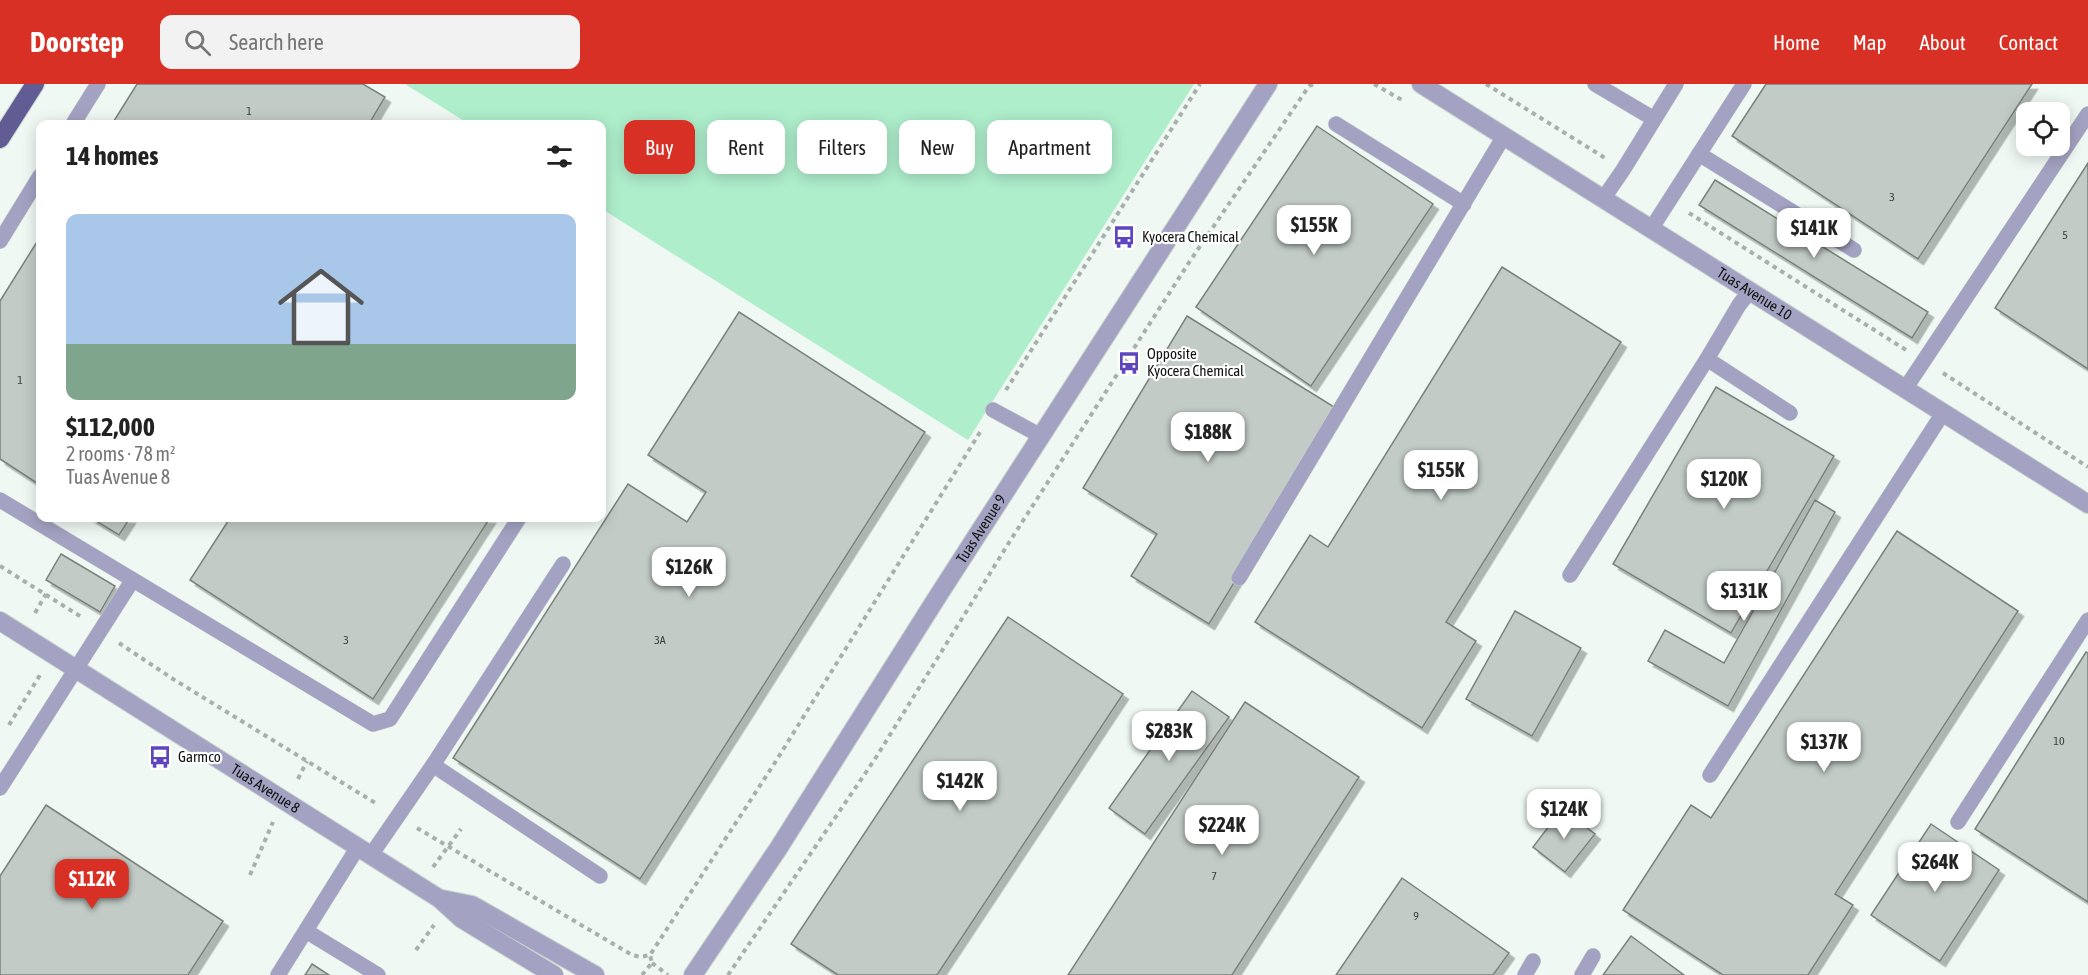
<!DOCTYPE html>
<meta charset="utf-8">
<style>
:root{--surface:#fff;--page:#f2f2f2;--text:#222;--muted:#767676;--accent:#d93025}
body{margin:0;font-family:"Asap Condensed",sans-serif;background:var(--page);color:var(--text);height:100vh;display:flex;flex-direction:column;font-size:22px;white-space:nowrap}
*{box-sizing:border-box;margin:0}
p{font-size:20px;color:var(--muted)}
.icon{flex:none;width:33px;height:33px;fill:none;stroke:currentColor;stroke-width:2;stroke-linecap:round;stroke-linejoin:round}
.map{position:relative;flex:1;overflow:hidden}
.drawer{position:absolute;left:36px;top:36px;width:570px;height:402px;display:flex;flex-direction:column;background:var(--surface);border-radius:12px;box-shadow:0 3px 15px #0003}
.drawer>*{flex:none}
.hud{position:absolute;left:624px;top:36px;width:570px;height:54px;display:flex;gap:12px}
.buttons{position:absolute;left:2016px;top:18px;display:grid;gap:12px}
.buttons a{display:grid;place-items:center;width:54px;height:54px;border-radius:12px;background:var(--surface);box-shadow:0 3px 15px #0003;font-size:30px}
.price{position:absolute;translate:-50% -51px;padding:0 14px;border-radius:12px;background:#fff;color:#222;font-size:20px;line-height:39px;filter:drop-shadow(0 2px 3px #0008)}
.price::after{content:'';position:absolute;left:50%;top:36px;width:18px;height:14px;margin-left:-9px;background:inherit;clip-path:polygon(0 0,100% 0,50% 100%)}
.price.on{background:var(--accent);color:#fff}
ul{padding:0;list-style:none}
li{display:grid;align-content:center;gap:12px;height:318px;padding:0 30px}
li span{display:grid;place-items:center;height:186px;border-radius:12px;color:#555}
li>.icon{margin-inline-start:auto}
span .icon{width:108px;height:108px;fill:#fffc;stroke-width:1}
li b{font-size:26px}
h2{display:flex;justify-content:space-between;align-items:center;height:72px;padding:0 30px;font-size:26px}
.tag{padding:0 21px;border-radius:12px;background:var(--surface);box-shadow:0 3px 15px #0003;font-size:21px;line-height:54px}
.tag.on{background:var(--accent);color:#fff}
header{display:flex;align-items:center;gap:36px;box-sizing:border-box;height:84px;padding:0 30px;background:var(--accent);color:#fff}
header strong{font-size:28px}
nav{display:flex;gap:33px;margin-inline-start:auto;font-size:21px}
.search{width:420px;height:54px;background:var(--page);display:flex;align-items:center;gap:15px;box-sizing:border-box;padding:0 21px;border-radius:12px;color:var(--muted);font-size:22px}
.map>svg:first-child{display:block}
.green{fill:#aeeecb}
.building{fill:#c2cbc6;stroke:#7a827d;stroke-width:1.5;filter:url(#shadow)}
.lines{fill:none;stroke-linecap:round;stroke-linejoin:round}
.lane-casing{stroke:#cbd3cf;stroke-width:16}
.street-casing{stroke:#cbd3cf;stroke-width:20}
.primary-casing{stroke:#cbd3cf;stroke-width:20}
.path{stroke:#a8b0ac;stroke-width:4;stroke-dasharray:4.5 4.5;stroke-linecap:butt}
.lane{stroke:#a3a2c2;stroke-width:15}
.street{stroke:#a3a2c2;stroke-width:18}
.primary{stroke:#615c93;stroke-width:18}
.labels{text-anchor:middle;stroke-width:4.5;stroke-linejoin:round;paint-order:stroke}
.number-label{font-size:12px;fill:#3c413e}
.poi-label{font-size:15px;fill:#101311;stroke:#fff;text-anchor:start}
.street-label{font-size:15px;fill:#101311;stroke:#fff}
</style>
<header>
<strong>Doorstep</strong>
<div class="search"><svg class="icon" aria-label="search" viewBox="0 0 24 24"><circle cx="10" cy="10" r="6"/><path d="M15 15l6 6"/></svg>Search here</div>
<nav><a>Home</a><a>Map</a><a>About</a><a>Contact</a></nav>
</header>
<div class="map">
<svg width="2088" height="891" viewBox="0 0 2088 891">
<defs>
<filter id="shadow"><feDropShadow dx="5.5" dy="5.5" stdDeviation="0" flood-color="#0004"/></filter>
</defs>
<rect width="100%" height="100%" fill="#eff8f3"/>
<polygon class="green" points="405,0 1194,0 968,356 602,125 602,40 469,40"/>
<g class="building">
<polygon points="137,0 363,0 385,13 369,40 112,40"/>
<polygon points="1766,0 2032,0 1918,175 1732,52"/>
<polygon points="1317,42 1433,120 1311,302 1196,223"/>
<polygon points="2088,79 2088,285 1995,224"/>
<polygon points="1715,96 1928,228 1912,254 1699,121"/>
<polygon points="40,153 40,401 0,375 0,217"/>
<polygon points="1502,183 1621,258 1446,538 1476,557 1422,644 1255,538 1310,451 1328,463"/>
<polygon points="739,228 925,348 640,795 453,674 628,400 687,438 706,408 648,371"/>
<polygon points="1187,232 1339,326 1209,540 1131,492 1157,450 1083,404"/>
<polygon points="1716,303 1834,372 1731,549 1613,480"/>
<polygon points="1815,416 1835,428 1728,622 1648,577 1665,546 1724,579"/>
<polygon points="91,434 130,434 119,451"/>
<polygon points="230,434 490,434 373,615 190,496"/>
<polygon points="1897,447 2018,527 1835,810 1853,821 1808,891 1723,891 1623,826 1691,721 1711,734"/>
<polygon points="61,470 115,502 100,528 46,496"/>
<polygon points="1515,527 1581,564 1532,652 1466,615"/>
<polygon points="1008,533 1123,610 937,891 838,891 791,860"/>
<polygon points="2086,568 2088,569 2088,818 1975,745"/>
<polygon points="1192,607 1229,633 1145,750 1109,724"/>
<polygon points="1245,618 1359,693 1232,891 1068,891"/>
<polygon points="46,721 223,837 188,891 0,891 0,792"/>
<polygon points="1562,725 1595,750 1565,788 1533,763"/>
<polygon points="1931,740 1999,786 1940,877 1871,831"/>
<polygon points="1402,794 1509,869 1493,891 1336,891"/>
<polygon points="1631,852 1684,891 1603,891"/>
<polygon points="312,880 329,891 305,891"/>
</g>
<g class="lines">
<g class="lane-casing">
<g id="lane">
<polyline points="1595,0 1654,35"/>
<polyline points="73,40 98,0"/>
<polyline points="1336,40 1464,120"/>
<polyline points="1699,70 1854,166"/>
<polyline points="1603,115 1623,86 1676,0"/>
<polyline points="1651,145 1744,0"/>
<polyline points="0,157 40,92"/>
<polyline points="1707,275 1790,329"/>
<polyline points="1905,305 2088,30"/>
<polyline points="993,326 1041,352"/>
<polyline points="0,416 373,640 390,635 519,434"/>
<polyline points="1570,491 1707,275 1739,221 1750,207"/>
<polyline points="1239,494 1504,52"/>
<polyline points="433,681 600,792"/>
<polyline points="1710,691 1943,329"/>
<polyline points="0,704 132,497"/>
<polyline points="1958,738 2088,536"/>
<polyline points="371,771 433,681 563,480"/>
<polyline points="306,847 378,891"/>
<polyline points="278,891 358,763"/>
<polyline points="1525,891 1533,877"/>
<polyline points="1582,891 1593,872"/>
</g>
</g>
<g class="street-casing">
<g id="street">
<path id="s1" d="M1421,0l667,420"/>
<path id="s2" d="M0,537l440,278 22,20 92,56"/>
<polyline points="442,815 472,821 595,891"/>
<path id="s3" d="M693,891l85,-126 158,-250 332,-515"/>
</g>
</g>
<g class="primary-casing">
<polyline id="primary" points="0,55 35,0"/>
</g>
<g class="path">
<polyline points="1374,0 1402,16"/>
<polyline points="1486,0 1605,74"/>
<polyline points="1689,129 1906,266"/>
<polyline points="1943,289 2088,383"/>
<polyline points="1006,306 1200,0"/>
<polyline points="0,482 83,534"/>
<polyline points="35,529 46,510"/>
<polyline points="119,559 173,595 377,720"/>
<polyline points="9,641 40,591"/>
<polyline points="298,695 307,677"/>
<polyline points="417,744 632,871 641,873 650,871 776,677 982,345"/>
<polyline points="433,783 461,745"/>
<polyline points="250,791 273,738"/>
<polyline points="416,866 434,841"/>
<polyline points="652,879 668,891"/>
<polyline points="642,891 652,879 650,871"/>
<polyline points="728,891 875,675 1010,457 1188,180 1309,2 1314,0"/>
</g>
<use href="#lane" class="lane"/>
<use href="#street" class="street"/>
<use href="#primary" class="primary"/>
</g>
<defs>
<g id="bus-bare" transform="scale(1.8)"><path d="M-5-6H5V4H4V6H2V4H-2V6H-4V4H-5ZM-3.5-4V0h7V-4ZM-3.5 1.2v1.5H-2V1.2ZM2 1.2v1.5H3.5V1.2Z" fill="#5d45bd" stroke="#fff" stroke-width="2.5" paint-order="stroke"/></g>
</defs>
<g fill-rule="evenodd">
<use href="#bus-bare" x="1124" y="153"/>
<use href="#bus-bare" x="1129" y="279"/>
<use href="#bus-bare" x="160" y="673"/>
</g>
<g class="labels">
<g class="number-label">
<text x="249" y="31">1</text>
<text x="1892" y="117">3</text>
<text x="2065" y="155">5</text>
<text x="20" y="300">1</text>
<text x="346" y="560">3</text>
<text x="660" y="560">3A</text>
<text x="2059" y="661">10</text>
<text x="1214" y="796">7</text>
<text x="1416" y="836">9</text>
</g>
<g class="poi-label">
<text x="1142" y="158">Kyocera Chemical</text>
<text x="1147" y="275">Opposite<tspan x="1147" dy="17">Kyocera Chemical</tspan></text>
<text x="178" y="678">Garmco</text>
</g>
<g class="street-label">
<text dy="5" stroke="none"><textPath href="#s1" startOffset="394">Tuas Avenue 10</textPath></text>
<text dy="5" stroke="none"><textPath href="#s3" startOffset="531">Tuas Avenue 9</textPath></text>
<text dy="5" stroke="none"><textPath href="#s2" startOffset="314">Tuas Avenue 8</textPath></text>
</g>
</g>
</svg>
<div class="buttons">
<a><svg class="icon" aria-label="locate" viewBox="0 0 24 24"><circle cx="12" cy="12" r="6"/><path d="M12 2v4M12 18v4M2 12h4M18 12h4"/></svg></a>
</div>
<b class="price" style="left:1314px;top:172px">$155K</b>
<b class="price" style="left:1814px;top:175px">$141K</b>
<b class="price" style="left:1208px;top:379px">$188K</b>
<b class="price" style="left:1441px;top:417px">$155K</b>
<b class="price" style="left:1724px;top:426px">$120K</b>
<b class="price" style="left:689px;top:514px">$126K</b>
<b class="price" style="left:1744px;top:538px">$131K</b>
<b class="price" style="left:1169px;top:678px">$283K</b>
<b class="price" style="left:1824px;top:689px">$137K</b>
<b class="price" style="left:960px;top:728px">$142K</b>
<b class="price" style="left:1564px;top:756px">$124K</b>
<b class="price" style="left:1222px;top:772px">$224K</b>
<b class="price" style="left:1935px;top:809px">$264K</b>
<b class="price on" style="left:92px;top:826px">$112K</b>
<div class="hud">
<a class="tag on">Buy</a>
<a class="tag">Rent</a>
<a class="tag">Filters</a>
<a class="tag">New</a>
<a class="tag">Apartment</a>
</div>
<section class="drawer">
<h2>14 homes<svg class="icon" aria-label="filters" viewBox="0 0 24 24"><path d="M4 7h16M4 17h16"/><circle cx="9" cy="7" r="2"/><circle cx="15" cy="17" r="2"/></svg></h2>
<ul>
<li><span style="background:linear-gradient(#a9c7e8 70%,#7fa58c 0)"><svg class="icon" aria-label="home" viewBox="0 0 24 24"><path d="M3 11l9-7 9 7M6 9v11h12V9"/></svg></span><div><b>$112,000</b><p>2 rooms · 78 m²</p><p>Tuas Avenue 8</p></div></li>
</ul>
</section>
</div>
